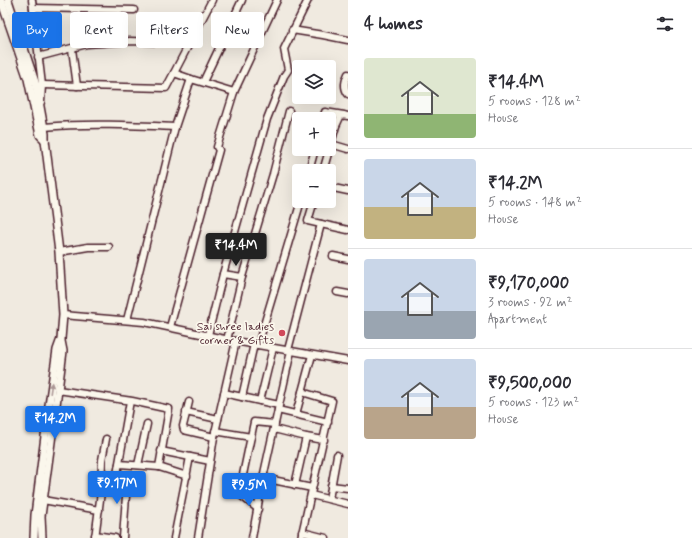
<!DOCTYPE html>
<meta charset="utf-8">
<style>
:root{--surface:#fff;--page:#f7f7f7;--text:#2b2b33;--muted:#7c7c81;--line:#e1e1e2;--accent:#1a73e8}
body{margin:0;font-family:Mynerve,sans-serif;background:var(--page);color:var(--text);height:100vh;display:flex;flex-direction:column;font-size:15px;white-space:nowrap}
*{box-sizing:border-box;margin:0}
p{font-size:13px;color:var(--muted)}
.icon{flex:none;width:22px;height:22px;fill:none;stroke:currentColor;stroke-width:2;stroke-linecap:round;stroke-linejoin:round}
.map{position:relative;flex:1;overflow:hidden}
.panel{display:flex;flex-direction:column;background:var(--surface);width:344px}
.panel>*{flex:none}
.top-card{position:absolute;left:12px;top:12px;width:276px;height:36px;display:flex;gap:8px}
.controls{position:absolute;left:292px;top:60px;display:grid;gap:8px}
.controls a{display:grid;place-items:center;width:44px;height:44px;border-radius:4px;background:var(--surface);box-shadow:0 4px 16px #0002;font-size:20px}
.price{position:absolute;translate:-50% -34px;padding:0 9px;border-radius:4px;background:var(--accent);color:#fff;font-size:13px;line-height:26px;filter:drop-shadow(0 1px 2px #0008)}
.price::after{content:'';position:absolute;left:50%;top:24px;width:12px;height:9px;margin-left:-6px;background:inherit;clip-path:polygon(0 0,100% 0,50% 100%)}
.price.on{background:#222;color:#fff}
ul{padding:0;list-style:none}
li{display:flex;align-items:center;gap:12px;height:100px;padding:0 16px}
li+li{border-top:1px solid var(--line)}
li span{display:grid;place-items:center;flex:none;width:112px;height:80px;border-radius:4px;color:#555}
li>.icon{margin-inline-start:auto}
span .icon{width:48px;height:48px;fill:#fffc;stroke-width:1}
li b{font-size:17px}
h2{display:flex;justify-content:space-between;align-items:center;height:48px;padding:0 16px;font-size:17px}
.chip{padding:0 14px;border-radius:4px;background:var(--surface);box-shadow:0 4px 16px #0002;font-size:14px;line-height:36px}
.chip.on{background:var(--accent);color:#fff}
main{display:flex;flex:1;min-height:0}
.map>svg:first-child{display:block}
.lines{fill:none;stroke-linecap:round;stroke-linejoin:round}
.minor-casing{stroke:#4a1f2b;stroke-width:9}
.tertiary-casing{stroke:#4a1f2b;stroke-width:10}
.minor{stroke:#fbf7ec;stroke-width:6}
.tertiary{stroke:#fbf7ec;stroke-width:7}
.oneway{fill:#ab9695}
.poi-dot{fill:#d1495b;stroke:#fbf7ec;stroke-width:1.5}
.labels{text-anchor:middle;stroke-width:3.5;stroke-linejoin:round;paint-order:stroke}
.poi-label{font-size:12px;fill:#4a1f2b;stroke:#fbf7ec;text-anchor:end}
</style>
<main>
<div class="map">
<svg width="348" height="538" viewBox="0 0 348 538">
<rect width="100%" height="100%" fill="#f0eae0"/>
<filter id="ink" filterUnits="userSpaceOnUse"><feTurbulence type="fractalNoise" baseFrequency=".025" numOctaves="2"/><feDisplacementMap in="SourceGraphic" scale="8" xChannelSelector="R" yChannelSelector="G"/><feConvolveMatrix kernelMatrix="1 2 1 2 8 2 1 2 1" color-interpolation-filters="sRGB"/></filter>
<g filter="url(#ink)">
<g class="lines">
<g class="minor-casing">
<g id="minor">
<polyline points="32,0 42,85 41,102"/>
<polyline points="33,8 134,10"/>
<polyline points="292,30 323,35 348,40"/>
<polyline points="72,49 77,86"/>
<polyline points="38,57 87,44 130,41 155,42"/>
<polyline points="174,73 212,0"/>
<path d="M348,74c-3,7 -5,13 0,20"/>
<polyline points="203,82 242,0"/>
<polyline points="42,85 166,88 174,73 191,79"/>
<polyline points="234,92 277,0"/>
<polyline points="323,119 325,112 344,115"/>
<path d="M44,127c43,-4 87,-2 131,0"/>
<polyline points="331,144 348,149"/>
<polyline points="309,171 315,149"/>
<polyline points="323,171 336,126 341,115 348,116"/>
<polyline points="329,187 348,191"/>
<polyline points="314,201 308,221 321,224"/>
<polyline points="59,252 88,247 109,247"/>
<polyline points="333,256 348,259"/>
<polyline points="223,274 267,119 284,76 288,70 284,49 308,0"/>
<polyline points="242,277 273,174 289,111"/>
<polyline points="337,292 348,294"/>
<polyline points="63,315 144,322 229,340 348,361"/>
<polyline points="127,320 175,127 191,79 234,92 217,147 219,150 170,327"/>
<polyline points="208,335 223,274 242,277 227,340"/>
<polyline points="254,344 242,397 260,401"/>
<polyline points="258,345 301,201"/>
<polyline points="273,348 260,401 279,405"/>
<polyline points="288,350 321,224 348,230"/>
<polyline points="291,351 263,478 312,488"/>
<polyline points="58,390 132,401 169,409 159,467 187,476"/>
<polyline points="224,393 242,397"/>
<polyline points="189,402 183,426 184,430 214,437"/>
<polyline points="278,410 328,422"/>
<polyline points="186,412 218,419"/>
<polyline points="296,414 302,392"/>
<polyline points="274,429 306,437 295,485"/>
<polyline points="215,431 251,437"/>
<polyline points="306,437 324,440"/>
<polyline points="161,451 210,461"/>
<polyline points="119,464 159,467"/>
<polyline points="138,465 147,424"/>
<polyline points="101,478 127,482 123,538"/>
<polyline points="116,480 130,401"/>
<polyline points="331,486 348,488"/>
<polyline points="311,495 348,504"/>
<polyline points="329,499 337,455"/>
<polyline points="43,500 99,510"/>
<polyline points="258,509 239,494 254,422 275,424"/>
<polyline points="302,532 326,538"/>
<polyline points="95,535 115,538"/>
<polyline points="95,538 101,492 102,460 106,439"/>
<polyline points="174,538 190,457"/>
<polyline points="198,538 214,437 236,341"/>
<polyline points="252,538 263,478"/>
<polyline points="301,538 332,401 302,392 312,355"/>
</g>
</g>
<g class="tertiary-casing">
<g id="tertiary">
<polyline points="1,0 28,79 40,135 45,140"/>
<polyline points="8,0 36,85 45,134 45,140 59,252 63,315 61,339 57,350 49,405 35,515 34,538"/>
<polyline points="42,538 41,516 58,390 63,351 61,341"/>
</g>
</g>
<use href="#minor" class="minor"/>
<use href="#tertiary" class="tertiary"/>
</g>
<defs><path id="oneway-solid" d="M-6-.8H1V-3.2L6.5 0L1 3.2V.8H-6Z"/></defs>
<use class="oneway" href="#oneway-solid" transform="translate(51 388) rotate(-82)"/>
</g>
<circle class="poi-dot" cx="282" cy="333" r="4"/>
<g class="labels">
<g class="poi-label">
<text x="274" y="330">Sai shree ladies<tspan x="274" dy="14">corner &amp; Gifts</tspan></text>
</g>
</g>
</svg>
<div class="controls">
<a><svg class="icon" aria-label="layers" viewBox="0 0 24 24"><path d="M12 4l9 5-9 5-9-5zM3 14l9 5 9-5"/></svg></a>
<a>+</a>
<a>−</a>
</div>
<b class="price on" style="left:236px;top:267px">₹14.4M</b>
<b class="price" style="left:55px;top:440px">₹14.2M</b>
<b class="price" style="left:117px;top:505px">₹9.17M</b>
<b class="price" style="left:249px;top:507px">₹9.5M</b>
<div class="top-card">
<a class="chip on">Buy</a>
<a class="chip">Rent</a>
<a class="chip">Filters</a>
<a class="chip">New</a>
</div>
</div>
<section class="panel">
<h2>4 homes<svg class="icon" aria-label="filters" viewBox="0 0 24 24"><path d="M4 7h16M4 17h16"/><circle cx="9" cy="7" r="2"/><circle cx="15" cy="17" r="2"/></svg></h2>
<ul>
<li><span style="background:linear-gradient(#dfe7d0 70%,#8fb573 0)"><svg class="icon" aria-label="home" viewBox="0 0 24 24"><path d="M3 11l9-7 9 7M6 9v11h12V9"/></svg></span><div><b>₹14.4M</b><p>5 rooms · 128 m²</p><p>House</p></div></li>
<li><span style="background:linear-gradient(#c9d6e8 60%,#c2b280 0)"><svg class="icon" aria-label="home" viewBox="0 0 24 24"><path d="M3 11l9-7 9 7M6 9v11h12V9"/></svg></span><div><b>₹14.2M</b><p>5 rooms · 148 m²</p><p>House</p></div></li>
<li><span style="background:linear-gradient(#c9d6e8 65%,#9aa5b1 0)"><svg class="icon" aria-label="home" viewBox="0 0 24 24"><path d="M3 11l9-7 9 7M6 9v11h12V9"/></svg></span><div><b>₹9,170,000</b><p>3 rooms · 92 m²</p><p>Apartment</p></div></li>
<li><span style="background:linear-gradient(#c9d6e8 60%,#b9a48a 0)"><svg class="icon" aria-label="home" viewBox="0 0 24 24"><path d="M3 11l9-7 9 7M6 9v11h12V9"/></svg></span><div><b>₹9,500,000</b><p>5 rooms · 123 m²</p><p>House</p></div></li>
</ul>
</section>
</main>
